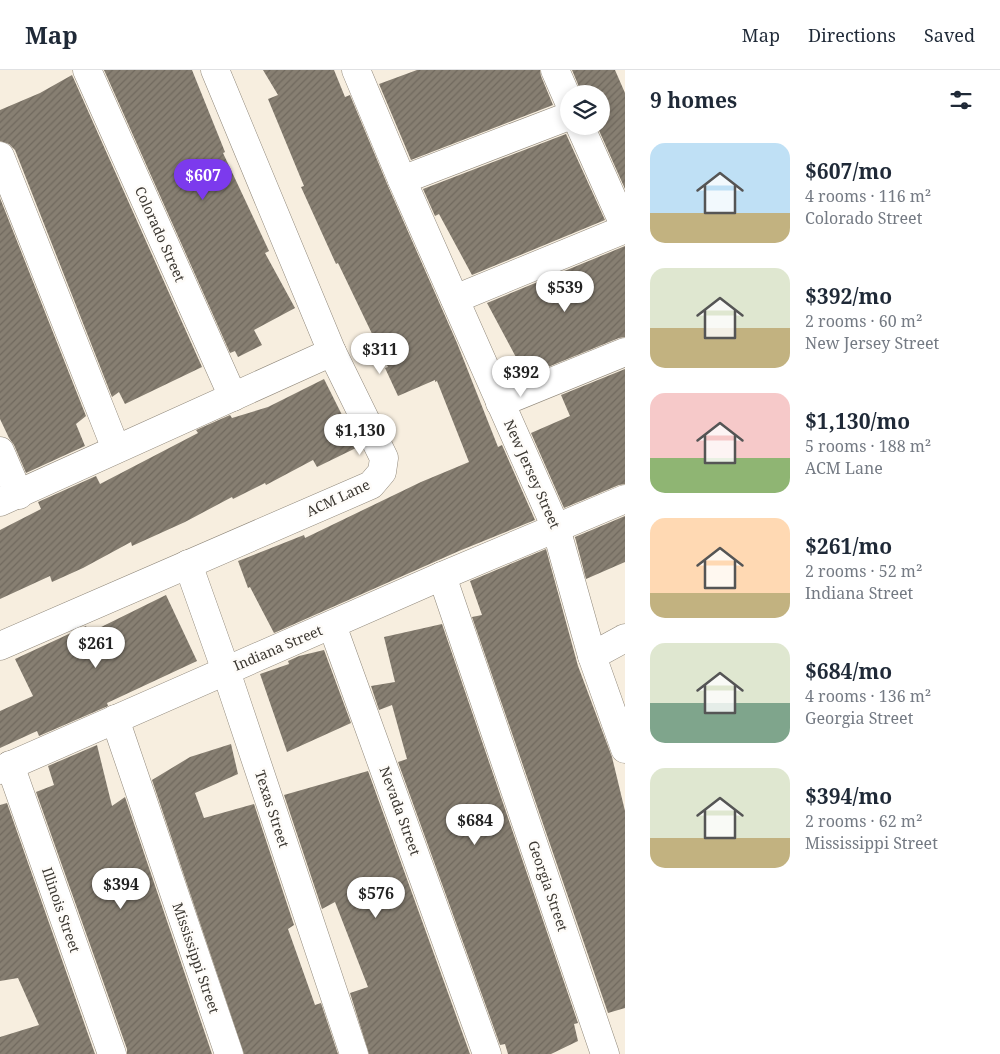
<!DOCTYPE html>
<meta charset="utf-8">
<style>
:root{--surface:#fff;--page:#f6f6f7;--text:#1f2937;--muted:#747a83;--line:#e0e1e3;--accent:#7c3aed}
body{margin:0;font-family:"Noto Serif",serif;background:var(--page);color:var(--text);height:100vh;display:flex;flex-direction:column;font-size:19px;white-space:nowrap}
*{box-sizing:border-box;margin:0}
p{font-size:16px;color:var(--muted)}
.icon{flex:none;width:28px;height:28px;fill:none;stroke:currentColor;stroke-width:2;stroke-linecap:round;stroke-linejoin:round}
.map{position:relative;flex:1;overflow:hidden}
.side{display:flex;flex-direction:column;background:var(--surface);width:375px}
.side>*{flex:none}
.tools{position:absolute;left:560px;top:15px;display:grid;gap:10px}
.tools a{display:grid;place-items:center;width:50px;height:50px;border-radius:50%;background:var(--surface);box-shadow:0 2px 8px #0003;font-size:25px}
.price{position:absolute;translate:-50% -42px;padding:0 11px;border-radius:18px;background:#fff;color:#222;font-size:16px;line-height:32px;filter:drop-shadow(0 1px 2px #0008)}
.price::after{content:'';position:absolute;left:50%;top:30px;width:15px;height:11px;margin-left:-8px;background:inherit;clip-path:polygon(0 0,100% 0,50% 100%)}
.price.on{background:var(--accent);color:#fff}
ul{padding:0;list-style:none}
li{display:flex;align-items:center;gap:15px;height:125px;padding:0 25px}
li span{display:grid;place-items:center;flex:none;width:140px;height:100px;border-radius:15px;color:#555}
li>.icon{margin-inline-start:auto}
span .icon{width:60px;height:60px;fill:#fffc;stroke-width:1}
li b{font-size:21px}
h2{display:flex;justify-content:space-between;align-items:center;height:60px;padding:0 25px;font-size:21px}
header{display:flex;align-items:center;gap:30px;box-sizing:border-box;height:70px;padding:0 25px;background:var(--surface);border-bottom:1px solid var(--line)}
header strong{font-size:24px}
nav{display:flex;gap:28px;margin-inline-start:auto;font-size:18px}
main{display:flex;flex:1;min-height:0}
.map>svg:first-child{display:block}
.building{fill:url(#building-hatch)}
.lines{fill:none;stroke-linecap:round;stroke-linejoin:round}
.minor-casing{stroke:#90887b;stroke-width:29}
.minor{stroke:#fff;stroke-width:28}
.labels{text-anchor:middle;stroke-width:5;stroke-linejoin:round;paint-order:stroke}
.street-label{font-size:14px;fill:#3c3832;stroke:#fefcf9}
</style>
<header>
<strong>Map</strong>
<nav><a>Map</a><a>Directions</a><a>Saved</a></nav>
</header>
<main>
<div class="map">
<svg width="625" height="984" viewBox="0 0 625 984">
<defs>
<pattern id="building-hatch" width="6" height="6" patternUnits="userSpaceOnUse" patternTransform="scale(1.25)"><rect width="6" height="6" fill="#877f72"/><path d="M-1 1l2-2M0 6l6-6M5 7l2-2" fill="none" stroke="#70695e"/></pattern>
</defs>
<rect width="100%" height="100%" fill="#f7eedf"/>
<g class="building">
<polygon points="104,0 192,0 225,82 223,83 269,181 265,183 295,238 254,260 262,275 238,287 235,281 230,283"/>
<polygon points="263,0 334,0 345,27 350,25 388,116 457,273 498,377 502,375 535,450 459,481 274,563 250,517 248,518 238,491 304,465 305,468 421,412 469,392 437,311 435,312 435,310 398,326 385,298 388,297 338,193 336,194 301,117 304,116 268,29 278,25"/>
<polygon points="417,0 540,0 541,6 553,35 411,90 379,14"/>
<polygon points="572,0 615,0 625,23 625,119 597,56 601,56 601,24 582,24"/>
<polygon points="72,5 202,297 125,334 119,322 112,327 15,80 9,74 0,71 0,40 40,23"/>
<polygon points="566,64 605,150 472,205 439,144 435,146 423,119"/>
<polygon points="0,128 86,346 76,354 85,376 26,403 14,375 9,368 0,349"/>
<polygon points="625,176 625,267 619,268 526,306 487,233"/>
<polygon points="625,299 625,414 619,415 564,438 531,363 570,346 561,325"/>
<polygon points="324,309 358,377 317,397 313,390 266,415 265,413 233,429 232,427 185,452 132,476 131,472 83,498 52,512 50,506 0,529 0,460 41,439 38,432 96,406 100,414 198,363 196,360 230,345 232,348 268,337"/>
<polygon points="625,446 625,492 586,509 575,467"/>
<polygon points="546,479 578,596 612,687 625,741 625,938 608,943 472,547 482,545 470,511"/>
<polygon points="166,525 197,591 107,633 108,636 39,666 37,661 0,678 0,641 33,626 15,589 86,556 89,563"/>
<polygon points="442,554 578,953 574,954 578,971 551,984 508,984 505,974 500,975 398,692 407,689 392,635 379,640 371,616 395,612 384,567"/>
<polygon points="324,580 351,653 287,682 260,604 289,594 288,591 299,586"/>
<polygon points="231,674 238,704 195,723 204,748 254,734 294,855 288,859 315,935 321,933 338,984 244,984 152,710 190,687"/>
<polygon points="97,675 112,736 125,727 212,984 127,984 127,979 36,722 54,715 48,696"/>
<polygon points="368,701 470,984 369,984 350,923 368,917 335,832 322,839 284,725"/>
<polygon points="7,733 95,984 0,984 0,967 39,955 18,908 0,911 0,735"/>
</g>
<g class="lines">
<g class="minor-casing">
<g id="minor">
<polyline points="87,0 233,327"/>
<polyline points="356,0 402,110 556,458 592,586 625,679"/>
<polyline points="555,0 569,32"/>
<polyline points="580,56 625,157"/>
<polyline points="0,86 116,379"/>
<polyline points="402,110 569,46"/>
<polyline points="455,229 625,159"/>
<polyline points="500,333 625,282"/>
<polyline points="0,381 19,425"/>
<polyline points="0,432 332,282"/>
<polyline points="188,494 226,601 354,984"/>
<polyline points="442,506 605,984"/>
<polyline points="332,555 487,984"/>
<polyline points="0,576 371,415 382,402 384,388 332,282 215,0"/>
<polyline points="592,586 625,568"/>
<polyline points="115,649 229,984"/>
<polyline points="10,695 112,984"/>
<polyline points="0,700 442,506 625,429"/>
</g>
</g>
<use href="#minor" class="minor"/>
</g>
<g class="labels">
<g class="street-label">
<text transform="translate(160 164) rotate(66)" y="5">Colorado Street</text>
<text transform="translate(532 404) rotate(66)" y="5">New Jersey Street</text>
<text transform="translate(338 428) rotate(-25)" y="5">ACM Lane</text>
<text transform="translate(278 578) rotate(-23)" y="5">Indiana Street</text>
<text transform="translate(272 739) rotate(72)" y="5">Texas Street</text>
<text transform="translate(400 741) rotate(70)" y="5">Nevada Street</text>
<text transform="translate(548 816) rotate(71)" y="5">Georgia Street</text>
<text transform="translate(61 840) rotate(71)" y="5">Illinois Street</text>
<text transform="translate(196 888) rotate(71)" y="5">Mississippi Street</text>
</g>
</g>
</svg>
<div class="tools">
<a><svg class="icon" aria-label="layers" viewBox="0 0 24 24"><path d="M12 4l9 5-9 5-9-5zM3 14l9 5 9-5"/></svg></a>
</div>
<b class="price on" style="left:203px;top:131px">$607</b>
<b class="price" style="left:565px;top:243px">$539</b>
<b class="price" style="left:380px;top:305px">$311</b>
<b class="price" style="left:521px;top:328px">$392</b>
<b class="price" style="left:360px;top:386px">$1,130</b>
<b class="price" style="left:96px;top:599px">$261</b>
<b class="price" style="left:475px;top:776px">$684</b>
<b class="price" style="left:121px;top:840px">$394</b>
<b class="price" style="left:376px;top:849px">$576</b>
</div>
<section class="side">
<h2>9 homes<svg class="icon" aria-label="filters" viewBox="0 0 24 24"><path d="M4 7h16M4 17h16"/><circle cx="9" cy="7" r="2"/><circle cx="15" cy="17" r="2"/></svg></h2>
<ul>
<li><span style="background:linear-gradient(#bfe0f5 70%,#c2b280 0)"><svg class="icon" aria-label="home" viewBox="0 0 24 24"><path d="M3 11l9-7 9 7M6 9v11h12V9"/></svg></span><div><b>$607/mo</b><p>4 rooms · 116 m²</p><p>Colorado Street</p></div></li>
<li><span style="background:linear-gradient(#dfe7d0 60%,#c2b280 0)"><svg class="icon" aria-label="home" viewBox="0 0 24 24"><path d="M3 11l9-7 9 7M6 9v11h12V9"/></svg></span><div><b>$392/mo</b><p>2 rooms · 60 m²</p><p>New Jersey Street</p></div></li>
<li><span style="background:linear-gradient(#f6c9c9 65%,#8fb573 0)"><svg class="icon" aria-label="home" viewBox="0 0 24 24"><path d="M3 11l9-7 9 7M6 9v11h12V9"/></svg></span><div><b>$1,130/mo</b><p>5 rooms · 188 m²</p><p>ACM Lane</p></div></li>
<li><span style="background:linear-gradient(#ffd9b3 75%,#c2b280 0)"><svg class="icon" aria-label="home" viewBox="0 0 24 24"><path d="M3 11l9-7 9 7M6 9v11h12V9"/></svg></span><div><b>$261/mo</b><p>2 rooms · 52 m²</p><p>Indiana Street</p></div></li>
<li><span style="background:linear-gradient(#dfe7d0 60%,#7fa58c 0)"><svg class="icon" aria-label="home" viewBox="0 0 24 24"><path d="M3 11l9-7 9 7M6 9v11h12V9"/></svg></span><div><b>$684/mo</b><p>4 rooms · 136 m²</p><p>Georgia Street</p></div></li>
<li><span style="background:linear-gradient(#dfe7d0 70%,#c2b280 0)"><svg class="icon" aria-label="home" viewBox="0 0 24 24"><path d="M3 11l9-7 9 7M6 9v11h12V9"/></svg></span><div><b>$394/mo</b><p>2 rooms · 62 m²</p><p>Mississippi Street</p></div></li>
</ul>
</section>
</main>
